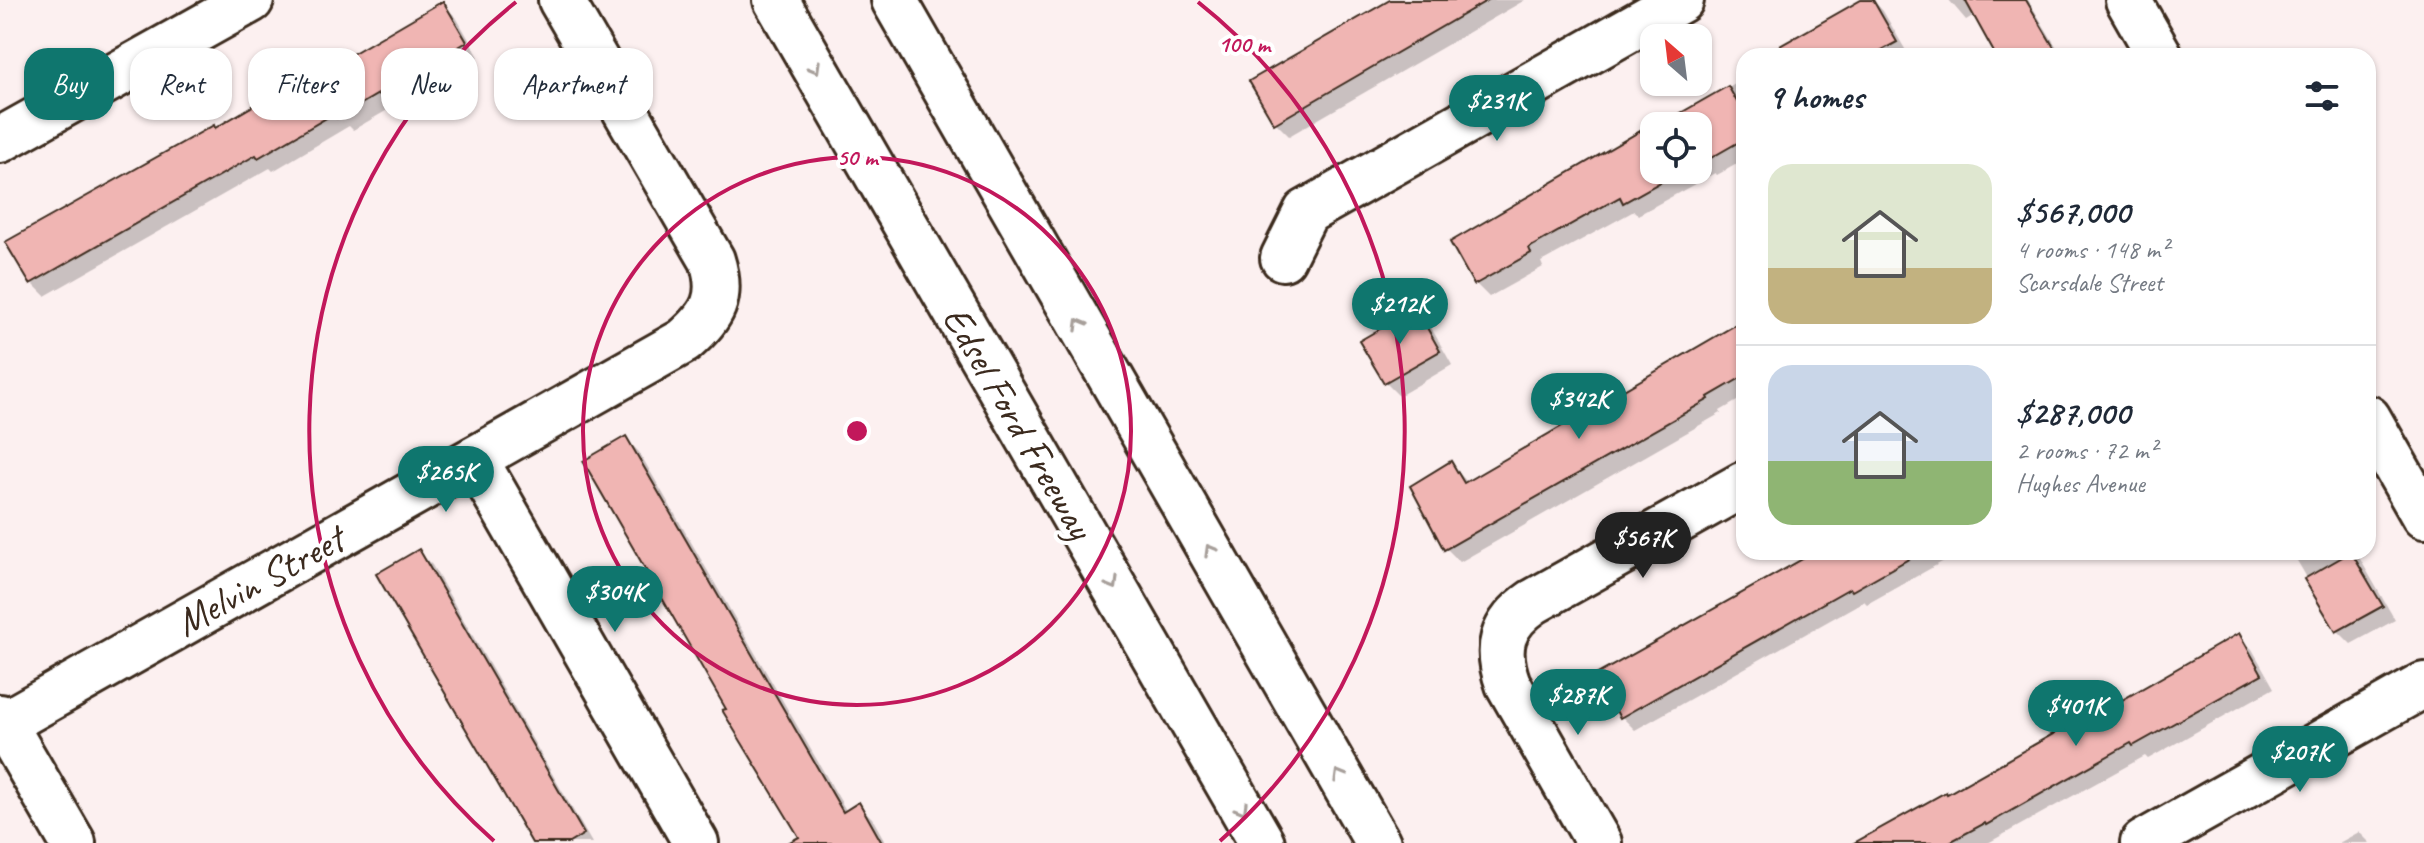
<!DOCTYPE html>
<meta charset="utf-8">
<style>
:root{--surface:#fff;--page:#f2f2f3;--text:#1f2937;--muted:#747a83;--line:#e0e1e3;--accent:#0f766e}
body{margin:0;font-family:Caveat,sans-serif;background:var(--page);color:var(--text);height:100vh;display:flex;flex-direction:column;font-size:30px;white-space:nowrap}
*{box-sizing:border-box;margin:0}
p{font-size:26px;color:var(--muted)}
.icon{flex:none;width:44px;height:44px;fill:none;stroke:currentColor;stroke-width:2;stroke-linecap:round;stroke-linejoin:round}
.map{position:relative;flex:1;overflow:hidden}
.panel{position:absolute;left:1736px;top:48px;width:640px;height:512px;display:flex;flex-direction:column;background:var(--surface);border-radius:24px;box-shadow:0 2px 6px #0004}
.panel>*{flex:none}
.hud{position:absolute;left:24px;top:48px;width:760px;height:72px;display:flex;gap:16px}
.needle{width:52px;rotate:332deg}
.fabs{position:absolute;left:1640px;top:24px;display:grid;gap:16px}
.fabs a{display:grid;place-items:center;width:72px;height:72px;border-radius:16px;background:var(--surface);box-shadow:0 2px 6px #0004;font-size:40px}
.price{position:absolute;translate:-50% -68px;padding:0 18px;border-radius:28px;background:var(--accent);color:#fff;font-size:26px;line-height:52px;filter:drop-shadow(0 2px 4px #0008)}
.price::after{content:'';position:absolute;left:50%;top:48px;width:24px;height:18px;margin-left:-12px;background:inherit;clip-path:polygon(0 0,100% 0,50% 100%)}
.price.current{background:#222;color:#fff}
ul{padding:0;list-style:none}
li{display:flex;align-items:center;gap:24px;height:200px;padding:0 32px}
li+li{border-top:2px solid var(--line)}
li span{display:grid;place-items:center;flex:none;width:224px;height:160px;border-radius:24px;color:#555}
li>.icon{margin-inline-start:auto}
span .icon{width:96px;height:96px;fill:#fffc;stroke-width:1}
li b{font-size:34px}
h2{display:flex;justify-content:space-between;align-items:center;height:96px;padding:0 32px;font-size:34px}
.tag{padding:0 28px;border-radius:24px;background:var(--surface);box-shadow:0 2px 6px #0004;font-size:28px;line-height:72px}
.tag.current{background:var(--accent);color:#fff}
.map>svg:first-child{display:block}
.shadow{fill:#0003}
.building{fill:#f0b5b3;stroke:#3b2a1e;stroke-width:2}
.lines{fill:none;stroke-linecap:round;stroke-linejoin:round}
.minor-casing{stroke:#3b2a1e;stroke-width:50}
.highway-casing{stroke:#3b2a1e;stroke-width:50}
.minor{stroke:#fff;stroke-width:44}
.highway{stroke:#fff;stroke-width:44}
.oneway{stroke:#a79f9a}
.ring{fill:none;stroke:#c2185b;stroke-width:4}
.labels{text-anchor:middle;stroke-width:8;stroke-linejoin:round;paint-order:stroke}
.street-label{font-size:40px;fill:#3b2a1e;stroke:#fff}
.centre{fill:#c2185b;stroke:#fff;stroke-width:4}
.ring-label{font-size:24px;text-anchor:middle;font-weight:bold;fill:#c2185b;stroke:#fff;stroke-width:8;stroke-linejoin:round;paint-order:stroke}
</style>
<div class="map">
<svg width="2424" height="843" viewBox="0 0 2424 843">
<rect width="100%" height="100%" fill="#fcf0f0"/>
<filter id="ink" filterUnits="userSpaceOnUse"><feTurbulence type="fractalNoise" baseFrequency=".0125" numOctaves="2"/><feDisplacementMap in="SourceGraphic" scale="16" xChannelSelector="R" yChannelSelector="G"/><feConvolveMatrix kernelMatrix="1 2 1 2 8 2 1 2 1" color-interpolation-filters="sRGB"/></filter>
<g filter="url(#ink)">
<g class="shadow">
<polygon points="1394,0 1525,0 1289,136 1275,122"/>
<polygon points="1864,0 1873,0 1883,11 1909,56 1765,56"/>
<polygon points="1949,0 2028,0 2062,56 1999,56 1976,14 1966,20"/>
<polygon points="442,4 456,17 479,57 353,130 349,126 273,171 270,168 45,296 31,282 216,130 292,91"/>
<polygon points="1744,79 1744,160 1717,175 1715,173 1638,215 1634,211 1541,262 1543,267 1489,297 1476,284 1654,131 1654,170 1698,170 1698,126 1662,126"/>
<polygon points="1416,311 1429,324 1452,365 1399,396 1385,382"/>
<polygon points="1744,322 1744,397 1720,411 1721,413 1460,562 1446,548 1451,464 1468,483"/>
<polygon points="626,439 639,452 847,812 859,805 872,818 886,843 804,843 728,709"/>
<polygon points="419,552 432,565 592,843 533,843"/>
<polygon points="1823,552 1960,552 1867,604 1864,601 1635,730 1622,717"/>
<polygon points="2292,552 2356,552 2395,620 2351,644 2338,631"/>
<polygon points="2239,636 2252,649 2274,688 2148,759 2145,756 1988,843 1854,843 1948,797 2095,718"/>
<polygon points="2359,832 2370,843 2339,843"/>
</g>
<g class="building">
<polygon points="1390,0 1488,0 1274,124 1249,81"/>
<polygon points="1861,0 1873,0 1897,42 1871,56 1762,56"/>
<polygon points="1965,0 2026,0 2059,56 1996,56"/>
<polygon points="443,1 467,42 337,118 335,113 258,158 256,155 30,284 5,242 214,125 215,128 289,85 292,89"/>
<polygon points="1728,86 1744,114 1744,139 1702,163 1700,160 1698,161 1698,126 1658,126"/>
<polygon points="1649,126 1651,130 1654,128 1654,170 1682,170 1623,203 1620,197 1529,248 1531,253 1474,285 1450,242"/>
<polygon points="1416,308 1440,351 1384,383 1359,341"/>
<polygon points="1744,320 1744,376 1708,397 1709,399 1444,550 1410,486 1451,461 1464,483"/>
<polygon points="626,436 843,812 859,802 882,843 788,843 799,837 722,710 726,709 583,461"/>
<polygon points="419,549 584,834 569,843 532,843 376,574"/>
<polygon points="1815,552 1921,552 1852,591 1850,588 1620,718 1596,675"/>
<polygon points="2351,552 2383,606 2336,632 2304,579"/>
<polygon points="2239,633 2262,674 2133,746 2131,743 1986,825 1985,823 1948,843 1854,843 1946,792 1947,794 2092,712 2094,716"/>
</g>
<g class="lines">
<g class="minor-casing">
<g id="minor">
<polyline points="2128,0 2160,56"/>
<polyline points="0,140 251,0"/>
<polyline points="1283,258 1306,212 1681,0"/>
<polyline points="2368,418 2424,516"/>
<polyline points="475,459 696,843"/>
<polyline points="0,717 73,843"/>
<path d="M0,726l684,-385c29,-25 40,-43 28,-81l-151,-260"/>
<path d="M1599,843l-91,-159c-13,-36 -7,-60 25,-82l211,-118"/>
<polyline points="2143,843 2424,685"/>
</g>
</g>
<g class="highway-casing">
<g id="highway">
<polyline points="776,0 1262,843"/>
<polyline points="894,0 1378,843"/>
</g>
</g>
<use href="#minor" class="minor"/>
<use href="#highway" class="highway"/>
</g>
<defs><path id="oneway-chevron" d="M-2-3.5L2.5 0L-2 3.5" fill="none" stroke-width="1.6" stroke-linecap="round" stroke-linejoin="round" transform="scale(2)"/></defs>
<g class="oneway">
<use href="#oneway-chevron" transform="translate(815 68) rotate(60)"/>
<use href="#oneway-chevron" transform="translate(1080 324) rotate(-120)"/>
<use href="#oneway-chevron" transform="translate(1210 550) rotate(-120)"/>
<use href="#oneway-chevron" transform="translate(1113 584) rotate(60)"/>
<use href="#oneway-chevron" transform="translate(1339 775) rotate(-120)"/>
<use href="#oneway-chevron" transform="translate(1242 809) rotate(60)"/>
</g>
</g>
<g class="ring">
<circle cx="857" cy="431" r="274"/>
<path d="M494 841A548 548 0 0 1 516 2M1198 2A548 548 0 0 1 1220 841"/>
</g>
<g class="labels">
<g class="street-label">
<text transform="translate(1019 422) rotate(60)" y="14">Edsel Ford Freeway</text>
<text transform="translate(259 580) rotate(-29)" y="14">Melvin Street</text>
</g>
</g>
<circle cx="857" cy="431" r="12" class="centre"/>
<g class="ring-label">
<text x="1244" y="52">100 m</text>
<text x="857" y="165">50 m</text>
</g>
</svg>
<div class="fabs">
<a><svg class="needle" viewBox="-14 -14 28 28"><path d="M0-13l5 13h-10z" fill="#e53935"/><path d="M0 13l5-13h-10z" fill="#747a83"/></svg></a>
<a><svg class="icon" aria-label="locate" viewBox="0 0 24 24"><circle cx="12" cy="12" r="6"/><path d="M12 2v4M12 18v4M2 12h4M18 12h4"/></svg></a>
</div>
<b class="price" style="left:1497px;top:143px">$231K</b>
<b class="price" style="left:1400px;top:346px">$212K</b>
<b class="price" style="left:1579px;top:441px">$342K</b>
<b class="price" style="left:446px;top:514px">$265K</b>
<b class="price current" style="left:1643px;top:580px">$567K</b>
<b class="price" style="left:615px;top:634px">$304K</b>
<b class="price" style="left:1578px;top:737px">$287K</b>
<b class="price" style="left:2076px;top:748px">$401K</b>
<b class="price" style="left:2300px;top:794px">$207K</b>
<div class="hud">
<a class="tag current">Buy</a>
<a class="tag">Rent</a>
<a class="tag">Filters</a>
<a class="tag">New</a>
<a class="tag">Apartment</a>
</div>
<section class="panel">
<h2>9 homes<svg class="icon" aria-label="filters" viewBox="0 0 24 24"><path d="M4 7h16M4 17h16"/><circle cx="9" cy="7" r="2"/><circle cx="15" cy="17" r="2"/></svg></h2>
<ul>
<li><span style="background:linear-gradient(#dfe7d0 65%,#c2b280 0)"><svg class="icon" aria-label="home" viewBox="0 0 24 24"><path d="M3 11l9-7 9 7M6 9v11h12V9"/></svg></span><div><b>$567,000</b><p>4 rooms · 148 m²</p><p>Scarsdale Street</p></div></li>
<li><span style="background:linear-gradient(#c9d6e8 60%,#8fb573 0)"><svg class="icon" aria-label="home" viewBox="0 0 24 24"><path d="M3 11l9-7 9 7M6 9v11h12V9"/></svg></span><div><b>$287,000</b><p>2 rooms · 72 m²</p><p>Hughes Avenue</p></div></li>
</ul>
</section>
</div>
